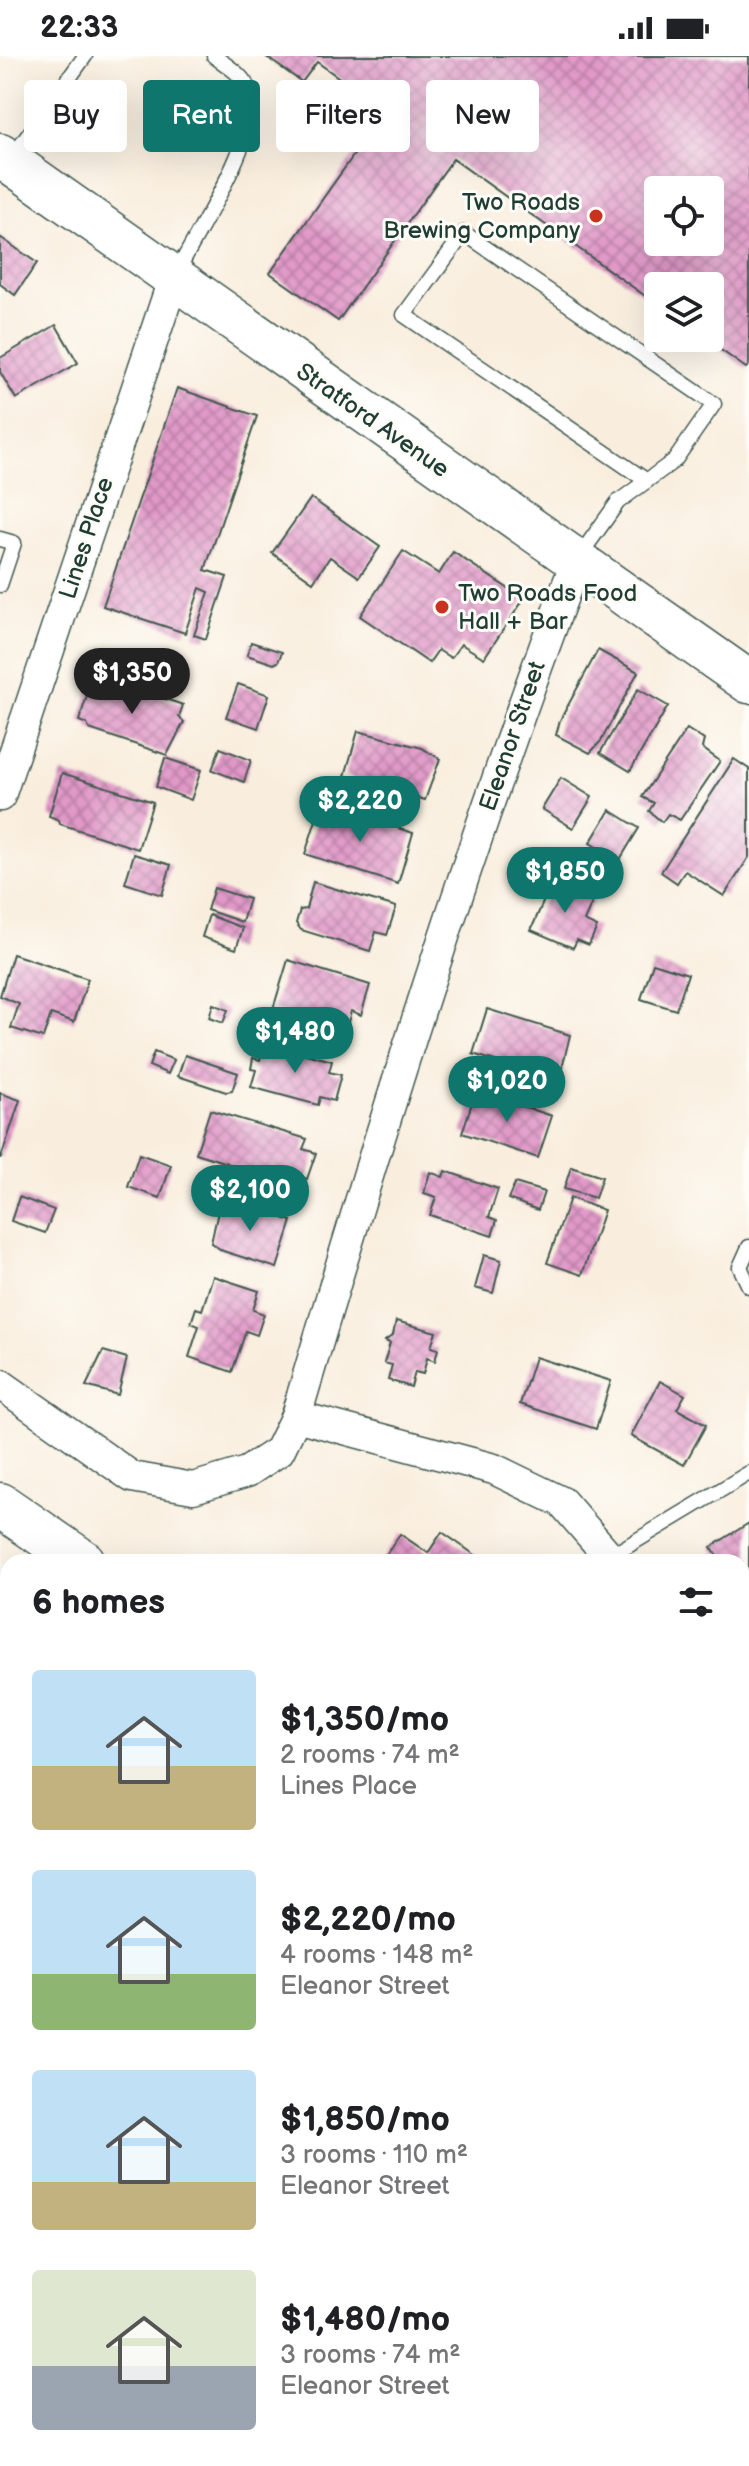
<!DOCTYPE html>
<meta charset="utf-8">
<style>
:root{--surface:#fff;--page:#f2f2f2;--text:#202124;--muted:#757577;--accent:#0f766e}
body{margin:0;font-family:"Balsamiq Sans",sans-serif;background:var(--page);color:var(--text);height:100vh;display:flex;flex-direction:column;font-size:30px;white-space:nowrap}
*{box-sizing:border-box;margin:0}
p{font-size:26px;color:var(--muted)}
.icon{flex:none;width:44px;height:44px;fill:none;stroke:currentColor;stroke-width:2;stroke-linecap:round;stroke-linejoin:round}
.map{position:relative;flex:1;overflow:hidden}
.side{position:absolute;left:0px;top:1498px;width:750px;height:912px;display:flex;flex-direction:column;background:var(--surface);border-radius:24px 24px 0 0;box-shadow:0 8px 32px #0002}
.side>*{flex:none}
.banner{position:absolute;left:24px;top:24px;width:702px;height:72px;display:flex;gap:16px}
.controls{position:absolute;left:644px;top:120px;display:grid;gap:16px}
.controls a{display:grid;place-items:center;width:80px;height:80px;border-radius:8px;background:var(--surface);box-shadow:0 8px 32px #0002;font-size:40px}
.price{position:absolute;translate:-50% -68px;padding:0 18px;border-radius:28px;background:var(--accent);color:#fff;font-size:26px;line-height:52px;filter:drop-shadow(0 2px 4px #0008)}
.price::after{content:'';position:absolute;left:50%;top:48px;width:24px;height:18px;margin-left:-12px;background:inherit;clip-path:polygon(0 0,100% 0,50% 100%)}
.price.on{background:#222;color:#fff}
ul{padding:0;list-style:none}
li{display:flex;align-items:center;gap:24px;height:200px;padding:0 32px}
li span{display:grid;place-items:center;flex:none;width:224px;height:160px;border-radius:8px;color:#555}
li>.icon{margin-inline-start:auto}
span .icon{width:96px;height:96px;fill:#fffc;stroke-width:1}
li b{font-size:34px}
h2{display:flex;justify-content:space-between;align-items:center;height:96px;padding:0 32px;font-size:34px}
.chip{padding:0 28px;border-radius:8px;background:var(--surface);box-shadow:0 8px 32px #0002;font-size:28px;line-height:72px}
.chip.on{background:var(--accent);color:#fff}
.status{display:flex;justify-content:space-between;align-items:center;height:56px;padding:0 40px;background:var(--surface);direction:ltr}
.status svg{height:22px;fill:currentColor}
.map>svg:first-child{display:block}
.building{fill:url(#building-cross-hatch);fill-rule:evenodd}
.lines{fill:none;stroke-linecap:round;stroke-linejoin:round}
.service-casing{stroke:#40584e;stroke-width:17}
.minor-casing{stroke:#40584e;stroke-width:33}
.secondary-casing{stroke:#40584e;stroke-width:45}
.motorway-casing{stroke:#40584e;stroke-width:47}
.service{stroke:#fff;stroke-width:14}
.minor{stroke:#fff;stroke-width:30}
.secondary{stroke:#fff;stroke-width:42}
.motorway{stroke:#fff;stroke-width:44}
.poi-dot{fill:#c8321e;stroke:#fdfcf7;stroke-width:3}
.labels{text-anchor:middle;stroke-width:6;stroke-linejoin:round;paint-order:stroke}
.poi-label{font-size:24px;fill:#1f3d34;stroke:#fdfcf7;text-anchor:end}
.street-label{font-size:24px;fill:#1f3d34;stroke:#fdfcf7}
</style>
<div class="status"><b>22:33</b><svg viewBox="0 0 49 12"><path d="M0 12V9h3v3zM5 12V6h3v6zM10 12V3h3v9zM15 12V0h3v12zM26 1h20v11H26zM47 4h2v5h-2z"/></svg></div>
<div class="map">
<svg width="749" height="2410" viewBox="0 0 749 2410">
<defs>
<pattern id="building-cross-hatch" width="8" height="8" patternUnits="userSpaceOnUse" patternTransform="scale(2)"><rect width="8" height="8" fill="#e299c9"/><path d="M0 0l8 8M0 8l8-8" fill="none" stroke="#b77ea4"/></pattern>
</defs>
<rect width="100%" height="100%" fill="#fdfcf7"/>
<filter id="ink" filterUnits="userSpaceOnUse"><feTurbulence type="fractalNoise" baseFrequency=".0125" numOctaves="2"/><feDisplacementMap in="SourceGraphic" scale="16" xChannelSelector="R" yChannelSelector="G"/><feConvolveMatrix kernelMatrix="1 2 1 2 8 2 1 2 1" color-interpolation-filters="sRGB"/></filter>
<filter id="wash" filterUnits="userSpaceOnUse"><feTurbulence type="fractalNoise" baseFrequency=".006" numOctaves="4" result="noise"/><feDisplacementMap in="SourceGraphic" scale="32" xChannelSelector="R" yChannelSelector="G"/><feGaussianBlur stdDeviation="1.8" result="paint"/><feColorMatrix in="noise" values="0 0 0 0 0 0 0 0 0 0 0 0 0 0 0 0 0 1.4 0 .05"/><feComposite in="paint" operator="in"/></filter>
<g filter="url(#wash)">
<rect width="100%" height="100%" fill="#f9eede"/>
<g id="blocks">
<g class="building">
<path d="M265,0h484v309l-3,3 -42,-30h6v-52h-52v19l-205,-146 -115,162 -68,-48 115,-162 -68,-49 -15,20zM658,134h52v52h-52z"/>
<polygon points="0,181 37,207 15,239 0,228"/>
<polygon points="56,269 78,307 16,343 0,316 0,302"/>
<polygon points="177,332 257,360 205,514 227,521 206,583 194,579 209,536 200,532 185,577 103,550"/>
<polygon points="311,442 380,491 359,521 330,501 313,526 272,497"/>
<polygon points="403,495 439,518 453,496 524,543 484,602 461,588 451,602 438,594 429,607 360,560"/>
<polygon points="251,586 282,596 278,606 274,608 247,599"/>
<polygon points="598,594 638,616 601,685 590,697 556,679 560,664"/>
<polygon points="106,623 183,649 179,661 184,666 167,699 89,673 87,668 79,665 92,624"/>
<polygon points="238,628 269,639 258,672 226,661"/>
<polygon points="638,633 668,650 630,715 600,697"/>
<polygon points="687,673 704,684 702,692 720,705 680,764 668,758 662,766 649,755 654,747 642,741"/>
<polygon points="358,675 422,692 440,703 425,744 345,720"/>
<polygon points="220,692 251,704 244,726 212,714"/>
<polygon points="165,702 201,714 191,744 156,731"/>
<polygon points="734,703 749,713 749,801 724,840 685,815 677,827 661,816"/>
<polygon points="62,717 153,746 138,793 60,768 59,764 49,760"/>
<polygon points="561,722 592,741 573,772 542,753"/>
<polygon points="331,751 413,777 398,828 305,798 319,755 328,758"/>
<polygon points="610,754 639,772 619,805 590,787"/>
<polygon points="134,798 171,809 162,839 125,827"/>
<polygon points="553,823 595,840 584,865 597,871 589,889 577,884 573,892 531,874"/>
<polygon points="313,826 396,851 387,879 376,876 370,895 301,874 296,867 300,854 306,853"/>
<polygon points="214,832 249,843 242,866 207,854"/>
<polygon points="209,859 243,872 236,893 202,881"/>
<polygon points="13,898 88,923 74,966 51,958 43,982 11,972 19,948 0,940"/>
<polygon points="288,904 370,929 361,959 351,955 346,974 273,953"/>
<polygon points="653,907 688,918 676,954 641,943"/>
<polygon points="213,948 228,954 223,967 209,962"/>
<polygon points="487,953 570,979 559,1025 473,998"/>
<polygon points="265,987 332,1005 329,1016 341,1019 334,1045 320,1041 318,1049 251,1031 256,1014 251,1013 253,1002 260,1004"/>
<polygon points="154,996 174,1004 168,1018 149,1010"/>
<polygon points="185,999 238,1017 232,1035 226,1036 178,1020"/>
<polygon points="476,1035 552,1060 538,1102 462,1077"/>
<polygon points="0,1037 20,1044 1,1102 0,1102"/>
<polygon points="210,1054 307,1083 303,1093 316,1097 307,1123 295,1119 292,1128 196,1097"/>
<polygon points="139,1098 171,1109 160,1142 128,1131"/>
<polygon points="571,1111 602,1121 595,1142 564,1133"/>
<polygon points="445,1115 498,1133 489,1161 497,1164 492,1180 430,1159 436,1141 424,1137 430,1116 443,1121"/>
<polygon points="515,1127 544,1136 538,1154 508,1143"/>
<polygon points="19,1141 54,1154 45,1177 11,1165"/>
<polygon points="221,1142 292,1165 277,1212 223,1195 211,1187"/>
<polygon points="570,1142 604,1154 582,1219 547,1207"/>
<polygon points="484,1199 501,1204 493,1237 475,1232"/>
<polygon points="213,1220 259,1235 253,1254 264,1258 257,1279 246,1275 232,1316 189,1301 199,1270 191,1267 196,1252 202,1254"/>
<polygon points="396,1265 436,1276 431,1291 438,1293 435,1305 427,1302 423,1318 415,1316 411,1331 388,1324 392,1309 384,1307 390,1287 385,1285 393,1279"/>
<polygon points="103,1295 127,1302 118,1339 86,1330"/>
<polygon points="535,1301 611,1325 596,1373 520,1348"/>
<polygon points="660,1325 685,1339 677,1353 706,1369 684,1409 631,1380"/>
<polygon points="749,1467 749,1550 742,1539 742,1506 721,1506 711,1491"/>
<polygon points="442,1476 485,1506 381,1506 400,1478 428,1497"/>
<polygon points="0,1960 8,1962 8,2089 0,2086"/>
<polygon points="749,2233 749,2253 742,2255 742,2234"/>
<polygon points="749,2304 749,2333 747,2333 743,2305"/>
<polygon points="188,2402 189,2410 139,2410 138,2406"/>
<polygon points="217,2402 274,2402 275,2410 218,2410"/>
<polygon points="287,2402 330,2402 331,2410 288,2410"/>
<polygon points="400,2402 443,2402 444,2410 401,2410"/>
<polygon points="467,2402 522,2402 523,2410 468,2410"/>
<polygon points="561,2402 614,2402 616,2410 562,2410"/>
</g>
</g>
</g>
<g filter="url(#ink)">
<use href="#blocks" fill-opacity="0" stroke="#40584e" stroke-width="2"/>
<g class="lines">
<g class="service-casing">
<g id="service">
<polyline points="11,103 85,0"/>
<path d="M176,218c20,-41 87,-141 73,-183 -5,-16 -22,-25 -35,-35"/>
<polyline points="0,483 14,487 0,529"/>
<polyline points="578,502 618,446 675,404 714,348 464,177 404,259 647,425"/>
<polyline points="749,1191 740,1211 749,1230"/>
<polyline points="611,1500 749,1417"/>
<polyline points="0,2144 8,2143"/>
<polyline points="0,2204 8,2210"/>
</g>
</g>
<g class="minor-casing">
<g id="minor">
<polyline points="0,740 173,224"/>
<path d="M0,1328l132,93 61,11 54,-16 32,-21 17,-35c85,-289 173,-572 280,-854"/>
<polyline points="296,1360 494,1413 562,1446 614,1506"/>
</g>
</g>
<g class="secondary-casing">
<polyline id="secondary" points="0,99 749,626"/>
</g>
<g class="motorway-casing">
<g id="motorway">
<polyline points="0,1449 83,1506"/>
<polyline points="0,1607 8,1611"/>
<polyline points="0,1729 8,1733"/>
<polyline points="0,1814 8,1817"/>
<polyline points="742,1881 749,1884"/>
<polyline points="742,2026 749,2028"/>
</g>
</g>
<use href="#service" class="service"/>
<use href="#minor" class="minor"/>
<use href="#secondary" class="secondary"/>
<use href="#motorway" class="motorway"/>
</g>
</g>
<g class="poi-dot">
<circle cx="596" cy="160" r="8"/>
<circle cx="442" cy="551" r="8"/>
</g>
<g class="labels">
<g class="poi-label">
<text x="580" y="154">Two Roads<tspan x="580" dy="28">Brewing Company</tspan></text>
<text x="458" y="545" text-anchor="start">Two Roads Food<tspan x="458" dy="28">Hall + Bar</tspan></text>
</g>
<g class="street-label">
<text transform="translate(373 364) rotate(35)" y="8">Stratford Avenue</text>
<text transform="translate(86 482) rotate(-72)" y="8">Lines Place</text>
<text transform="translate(512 680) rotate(-71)" y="8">Eleanor Street</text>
</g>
</g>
</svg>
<div class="controls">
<a><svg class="icon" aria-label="locate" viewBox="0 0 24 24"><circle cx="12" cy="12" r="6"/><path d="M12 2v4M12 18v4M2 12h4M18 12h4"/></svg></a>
<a><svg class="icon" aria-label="layers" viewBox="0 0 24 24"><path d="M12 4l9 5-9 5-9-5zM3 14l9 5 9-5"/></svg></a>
</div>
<b class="price on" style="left:132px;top:660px">$1,350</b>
<b class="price" style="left:360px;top:788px">$2,220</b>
<b class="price" style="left:565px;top:859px">$1,850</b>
<b class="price" style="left:295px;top:1019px">$1,480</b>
<b class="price" style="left:507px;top:1068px">$1,020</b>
<b class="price" style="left:250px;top:1177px">$2,100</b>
<div class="banner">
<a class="chip">Buy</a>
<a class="chip on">Rent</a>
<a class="chip">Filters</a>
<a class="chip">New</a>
</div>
<section class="side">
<h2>6 homes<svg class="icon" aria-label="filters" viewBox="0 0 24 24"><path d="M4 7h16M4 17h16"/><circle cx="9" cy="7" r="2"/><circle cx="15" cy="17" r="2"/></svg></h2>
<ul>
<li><span style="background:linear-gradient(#bfe0f5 60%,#c2b280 0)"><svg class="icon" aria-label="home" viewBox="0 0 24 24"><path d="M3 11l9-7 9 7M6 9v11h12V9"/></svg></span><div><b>$1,350/mo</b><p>2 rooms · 74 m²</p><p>Lines Place</p></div></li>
<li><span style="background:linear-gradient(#bfe0f5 65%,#8fb573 0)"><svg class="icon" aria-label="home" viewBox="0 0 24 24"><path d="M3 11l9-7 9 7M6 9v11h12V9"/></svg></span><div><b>$2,220/mo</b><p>4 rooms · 148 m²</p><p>Eleanor Street</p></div></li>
<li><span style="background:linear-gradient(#bfe0f5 70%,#c2b280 0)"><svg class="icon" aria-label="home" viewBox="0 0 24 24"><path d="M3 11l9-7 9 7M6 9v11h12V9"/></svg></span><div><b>$1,850/mo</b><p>3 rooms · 110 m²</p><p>Eleanor Street</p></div></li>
<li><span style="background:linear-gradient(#dfe7d0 60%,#9aa5b1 0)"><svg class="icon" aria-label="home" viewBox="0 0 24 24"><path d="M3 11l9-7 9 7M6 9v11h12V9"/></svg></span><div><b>$1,480/mo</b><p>3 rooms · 74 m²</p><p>Eleanor Street</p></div></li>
</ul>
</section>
</div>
